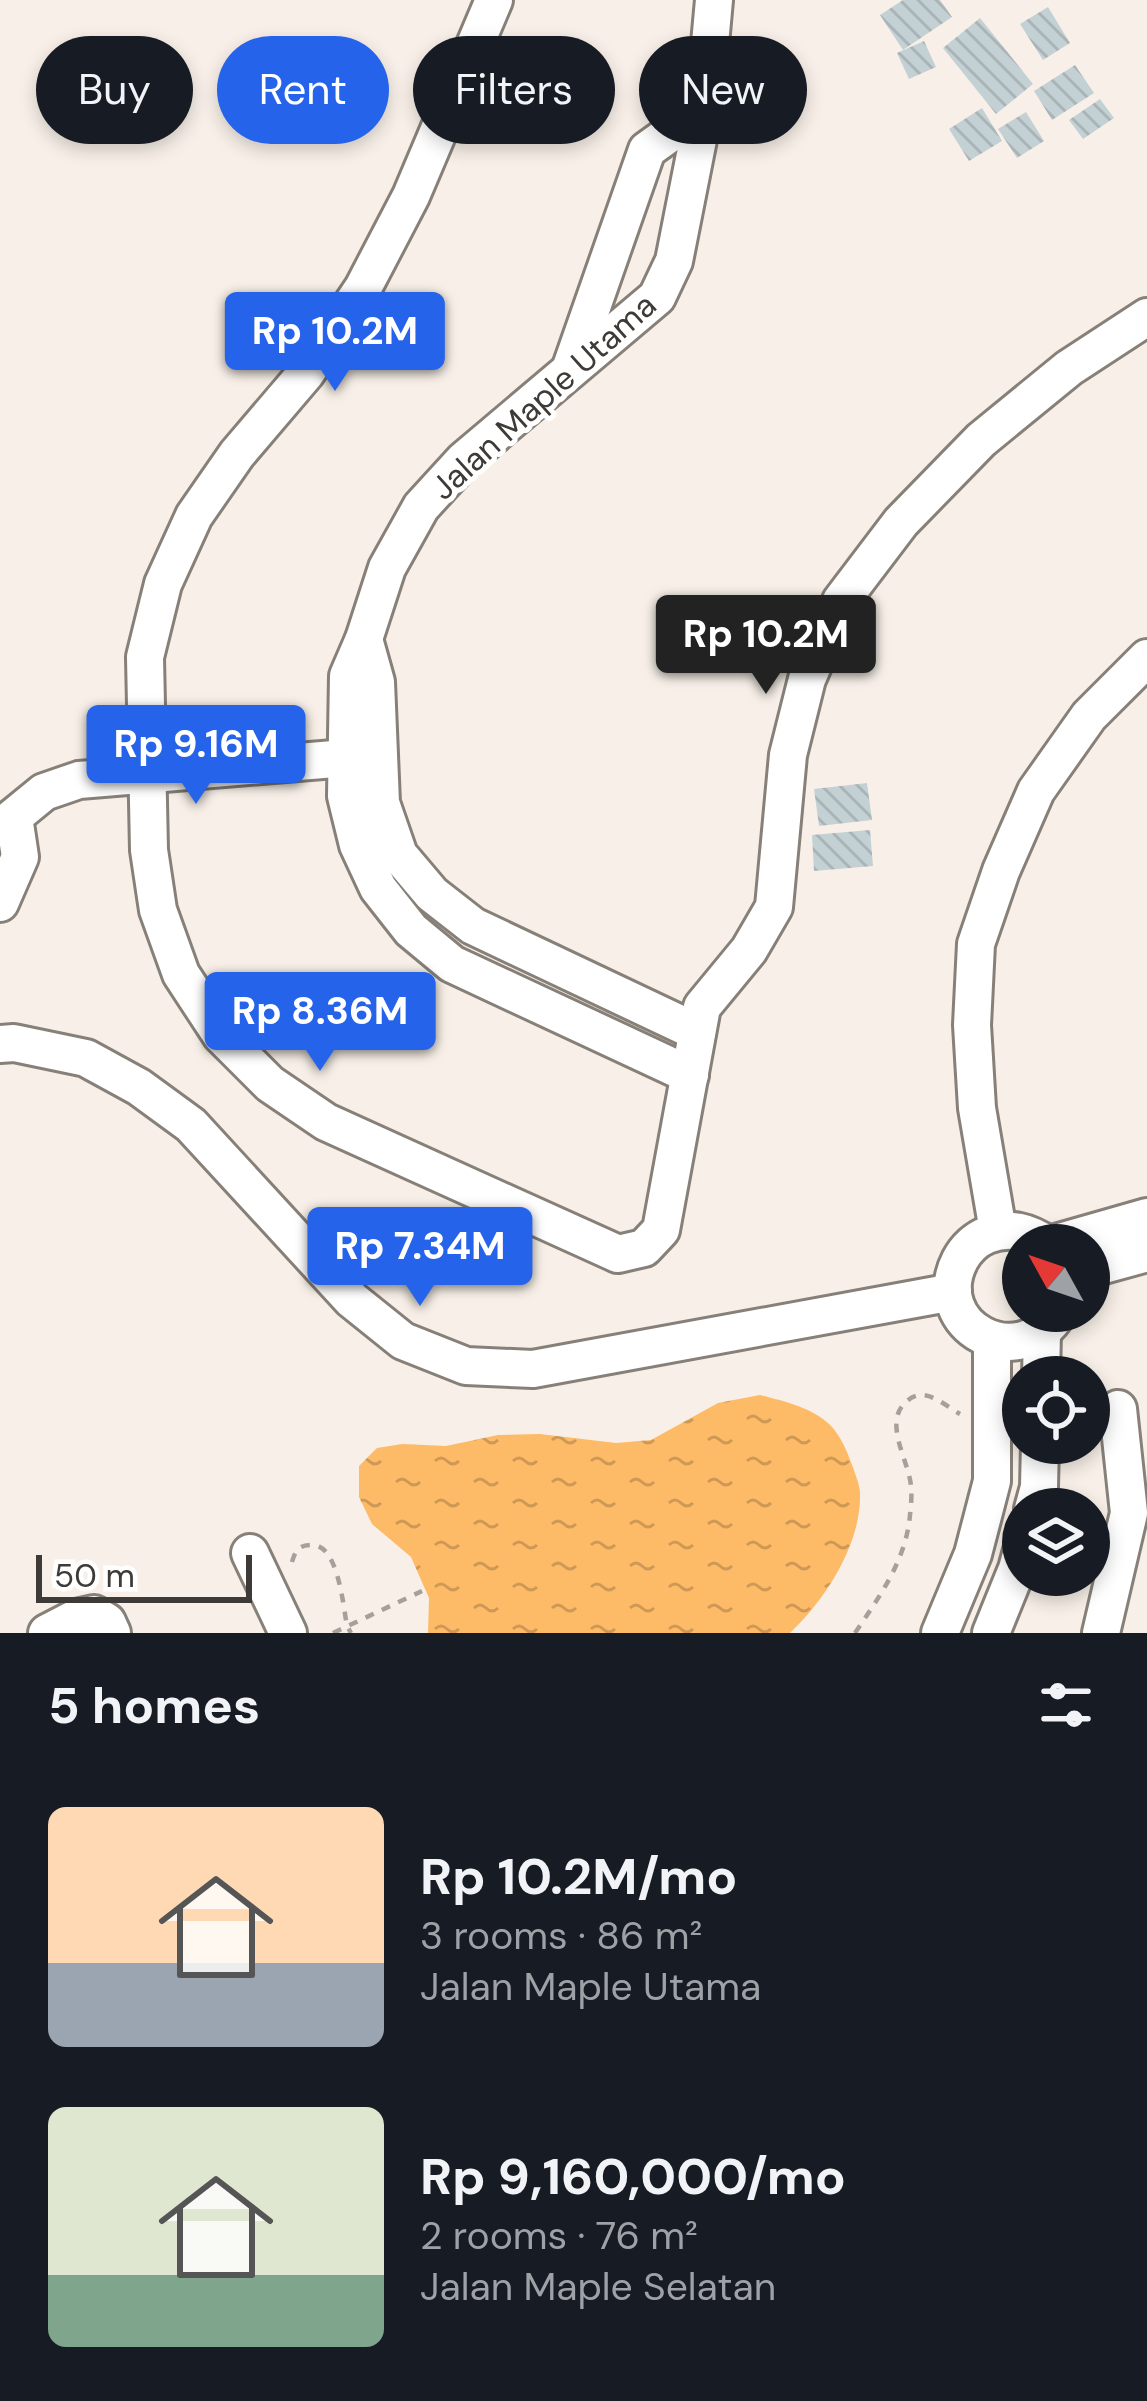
<!DOCTYPE html>
<meta charset="utf-8">
<style>
:root{--surface:#171b24;--page:#242831;--text:#f1f3f6;--muted:#9ea1a6;--accent:#2563eb}
body{margin:0;font-family:"DM Sans",sans-serif;background:var(--page);color:var(--text);height:100vh;display:flex;flex-direction:column;font-size:45px;white-space:nowrap}
*{box-sizing:border-box;margin:0}
p{font-size:39px;color:var(--muted)}
.icon{flex:none;width:66px;height:66px;fill:none;stroke:currentColor;stroke-width:2;stroke-linecap:round;stroke-linejoin:round}
.map{position:relative;height:1633px;overflow:hidden}
.side{display:flex;flex-direction:column;background:var(--surface);flex:1}
.side>*{flex:none}
.top-card{position:absolute;left:36px;top:36px;width:1077px;height:108px;display:flex;gap:24px}
.needle{width:78px;rotate:310deg}
.controls{position:absolute;left:1002px;top:1224px;display:grid;gap:24px}
.controls a{display:grid;place-items:center;width:108px;height:108px;border-radius:50%;background:var(--surface);box-shadow:0 6px 18px #0003;font-size:60px}
.scale{position:absolute;left:36px;bottom:30px;width:216px;box-sizing:border-box;padding-left:12px;border:6px solid #3d3a37;border-top:0;font-size:33px;line-height:42px;white-space:nowrap;color:#3d3a37;-webkit-text-stroke:9px #fff;paint-order:stroke}
.price{position:absolute;translate:-50% -102px;padding:0 27px;border-radius:12px;background:var(--accent);color:#fff;font-size:39px;line-height:78px;filter:drop-shadow(0 3px 6px #0008)}
.price::after{content:'';position:absolute;left:50%;top:72px;width:36px;height:27px;margin-left:-18px;background:inherit;clip-path:polygon(0 0,100% 0,50% 100%)}
.price.selected{background:#222;color:#fff}
ul{padding:0;list-style:none}
li{display:flex;align-items:center;gap:36px;height:300px;padding:0 48px}
li span{display:grid;place-items:center;flex:none;width:336px;height:240px;border-radius:18px;color:#555}
li>.icon{margin-inline-start:auto}
span .icon{width:144px;height:144px;fill:#fffc;stroke-width:1}
li b{font-size:51px}
h2{display:flex;justify-content:space-between;align-items:center;height:144px;padding:0 48px;font-size:51px}
.chip{padding:0 42px;border-radius:54px;background:var(--surface);box-shadow:0 6px 18px #0003;font-size:42px;line-height:108px}
.chip.selected{background:var(--accent);color:#fff}
.map>svg:first-child{display:block}
.water{fill:url(#water-ripples)}
.building{fill:url(#building-back-hatch)}
.lines{fill:none;stroke-linecap:round;stroke-linejoin:round}
.minor-casing{stroke:#878078;stroke-width:42}
.path{stroke:#a6a09a;stroke-width:4.5;stroke-dasharray:9 9;stroke-linecap:butt}
.minor{stroke:#fff;stroke-width:36}
.labels{text-anchor:middle;stroke-width:10;stroke-linejoin:round;paint-order:stroke}
.street-label{font-size:33px;fill:#3d3a37;stroke:#fff}
</style>
<div class="map">
<svg width="1147" height="1633" viewBox="0 0 1147 1633">
<defs>
<pattern id="water-ripples" width="26" height="14" patternUnits="userSpaceOnUse" patternTransform="scale(3)"><rect width="26" height="14" fill="#fdba67"/><path d="M2 4q2-2 4 0t4 0M15 11q2-2 4 0t4 0" fill="none" stroke="#ce9856"/></pattern>
<pattern id="building-back-hatch" width="6" height="6" patternUnits="userSpaceOnUse" patternTransform="scale(3)"><rect width="6" height="6" fill="#c4d1d4"/><path d="M-1 5l2 2M0 0l6 6M5-1l2 2" fill="none" stroke="#a9b4b7"/></pattern>
</defs>
<rect width="100%" height="100%" fill="#f8f0e8"/>
<path class="water" d="M760,1395c23,6 51,12 69,29 11,10 18,27 23,41 3,8 7,18 8,27 2,51 -34,107 -70,141h-362l1,-35 -18,-41 -39,-33 -13,-27v-31l18,-18 25,-4 44,2 52,-11 42,-1 76,9 35,-3 67,-37z"/>
<g class="building">
<polygon points="903,0 940,0 952,17 903,50 880,15"/>
<polygon points="1048,7 1070,43 1043,60 1020,24"/>
<polygon points="980,18 1033,84 996,114 943,48"/>
<polygon points="924,41 936,67 909,79 897,53"/>
<polygon points="1075,65 1094,93 1052,120 1034,91"/>
<polygon points="1100,99 1114,118 1083,139 1069,120"/>
<polygon points="982,108 1002,141 969,161 949,129"/>
<polygon points="1026,112 1044,141 1017,158 998,129"/>
<polygon points="867,783 872,820 819,826 814,789"/>
<polygon points="870,830 873,866 814,871 812,835"/>
</g>
<g class="lines">
<g class="minor-casing">
<g id="minor">
<polyline points="494,0 411,196 363,288 306,373 237,454 194,516 163,584 145,657 149,850 158,910 181,974 221,1035 270,1084 326,1122 618,1254 644,1248 661,1230 702,1007 749,950 774,907 788,755 807,679 841,601 901,522 981,440 1069,368 1147,317"/>
<polyline points="570,370 647,150 704,109"/>
<polyline points="364,639 376,682 381,803 399,855 432,894 473,926 697,1032"/>
<polyline points="0,828 44,792 79,780 371,756"/>
<polyline points="0,903 20,857 14,817"/>
<polyline points="0,1044 14,1043 86,1058 139,1087 191,1125 352,1300 403,1341 466,1366 533,1369 953,1292"/>
<polyline points="690,1075 452,964 411,930 378,888 358,845 346,796 348,676 364,639 387,568 421,507 464,460 657,297 674,261 704,109 714,0"/>
<polyline points="998,1231 977,1108 972,1025 976,944 1001,871 1036,791 1089,716 1147,658"/>
<path d="M1048,1245c-20,-13 -38,-19 -61,-10 -12,5 -21,14 -27,25 -34,66 60,117 99,51"/>
<polyline points="1049,1245 1147,1217"/>
<polyline points="1089,1269 1147,1253"/>
<polyline points="1041,1377 1042,1332"/>
<polyline points="1033,1509 1039,1487 1040,1443"/>
<polyline points="250,1553 288,1633"/>
<polyline points="47,1633 76,1618 94,1614 107,1622 112,1633"/>
<polyline points="940,1633 973,1554 992,1481 992,1340"/>
<polyline points="991,1633 1017,1569 1023,1547"/>
<polyline points="1101,1633 1129,1513 1118,1409"/>
</g>
</g>
<g class="path">
<path d="M292,1562c3,-11 7,-17 19,-17 27,-2 32,60 36,81l4,7"/>
<polyline points="333,1633 422,1591"/>
<path d="M855,1633c25,-37 51,-73 55,-118 1,-9 2,-20 1,-29 -2,-24 -26,-60 -8,-81 19,-22 38,-2 57,9"/>
</g>
<use href="#minor" class="minor"/>
</g>
<g class="labels">
<g class="street-label">
<text transform="translate(543 396) rotate(-42)" y="12">Jalan Maple Utama</text>
</g>
</g>
</svg>
<div class="controls">
<a><svg class="needle" viewBox="-14 -14 28 28"><path d="M0-13l5 13h-10z" fill="#e53935"/><path d="M0 13l5-13h-10z" fill="#9ea1a6"/></svg></a>
<a><svg class="icon" aria-label="locate" viewBox="0 0 24 24"><circle cx="12" cy="12" r="6"/><path d="M12 2v4M12 18v4M2 12h4M18 12h4"/></svg></a>
<a><svg class="icon" aria-label="layers" viewBox="0 0 24 24"><path d="M12 4l9 5-9 5-9-5zM3 14l9 5 9-5"/></svg></a>
</div>
<div class="scale">50 m</div>
<b class="price" style="left:335px;top:394px">Rp 10.2M</b>
<b class="price selected" style="left:766px;top:697px">Rp 10.2M</b>
<b class="price" style="left:196px;top:807px">Rp 9.16M</b>
<b class="price" style="left:320px;top:1074px">Rp 8.36M</b>
<b class="price" style="left:420px;top:1309px">Rp 7.34M</b>
<div class="top-card">
<a class="chip">Buy</a>
<a class="chip selected">Rent</a>
<a class="chip">Filters</a>
<a class="chip">New</a>
</div>
</div>
<section class="side">
<h2>5 homes<svg class="icon" aria-label="filters" viewBox="0 0 24 24"><path d="M4 7h16M4 17h16"/><circle cx="9" cy="7" r="2"/><circle cx="15" cy="17" r="2"/></svg></h2>
<ul>
<li><span style="background:linear-gradient(#ffd9b3 65%,#9aa5b1 0)"><svg class="icon" aria-label="home" viewBox="0 0 24 24"><path d="M3 11l9-7 9 7M6 9v11h12V9"/></svg></span><div><b>Rp 10.2M/mo</b><p>3 rooms · 86 m²</p><p>Jalan Maple Utama</p></div></li>
<li><span style="background:linear-gradient(#dfe7d0 70%,#7fa58c 0)"><svg class="icon" aria-label="home" viewBox="0 0 24 24"><path d="M3 11l9-7 9 7M6 9v11h12V9"/></svg></span><div><b>Rp 9,160,000/mo</b><p>2 rooms · 76 m²</p><p>Jalan Maple Selatan</p></div></li>
</ul>
</section>
